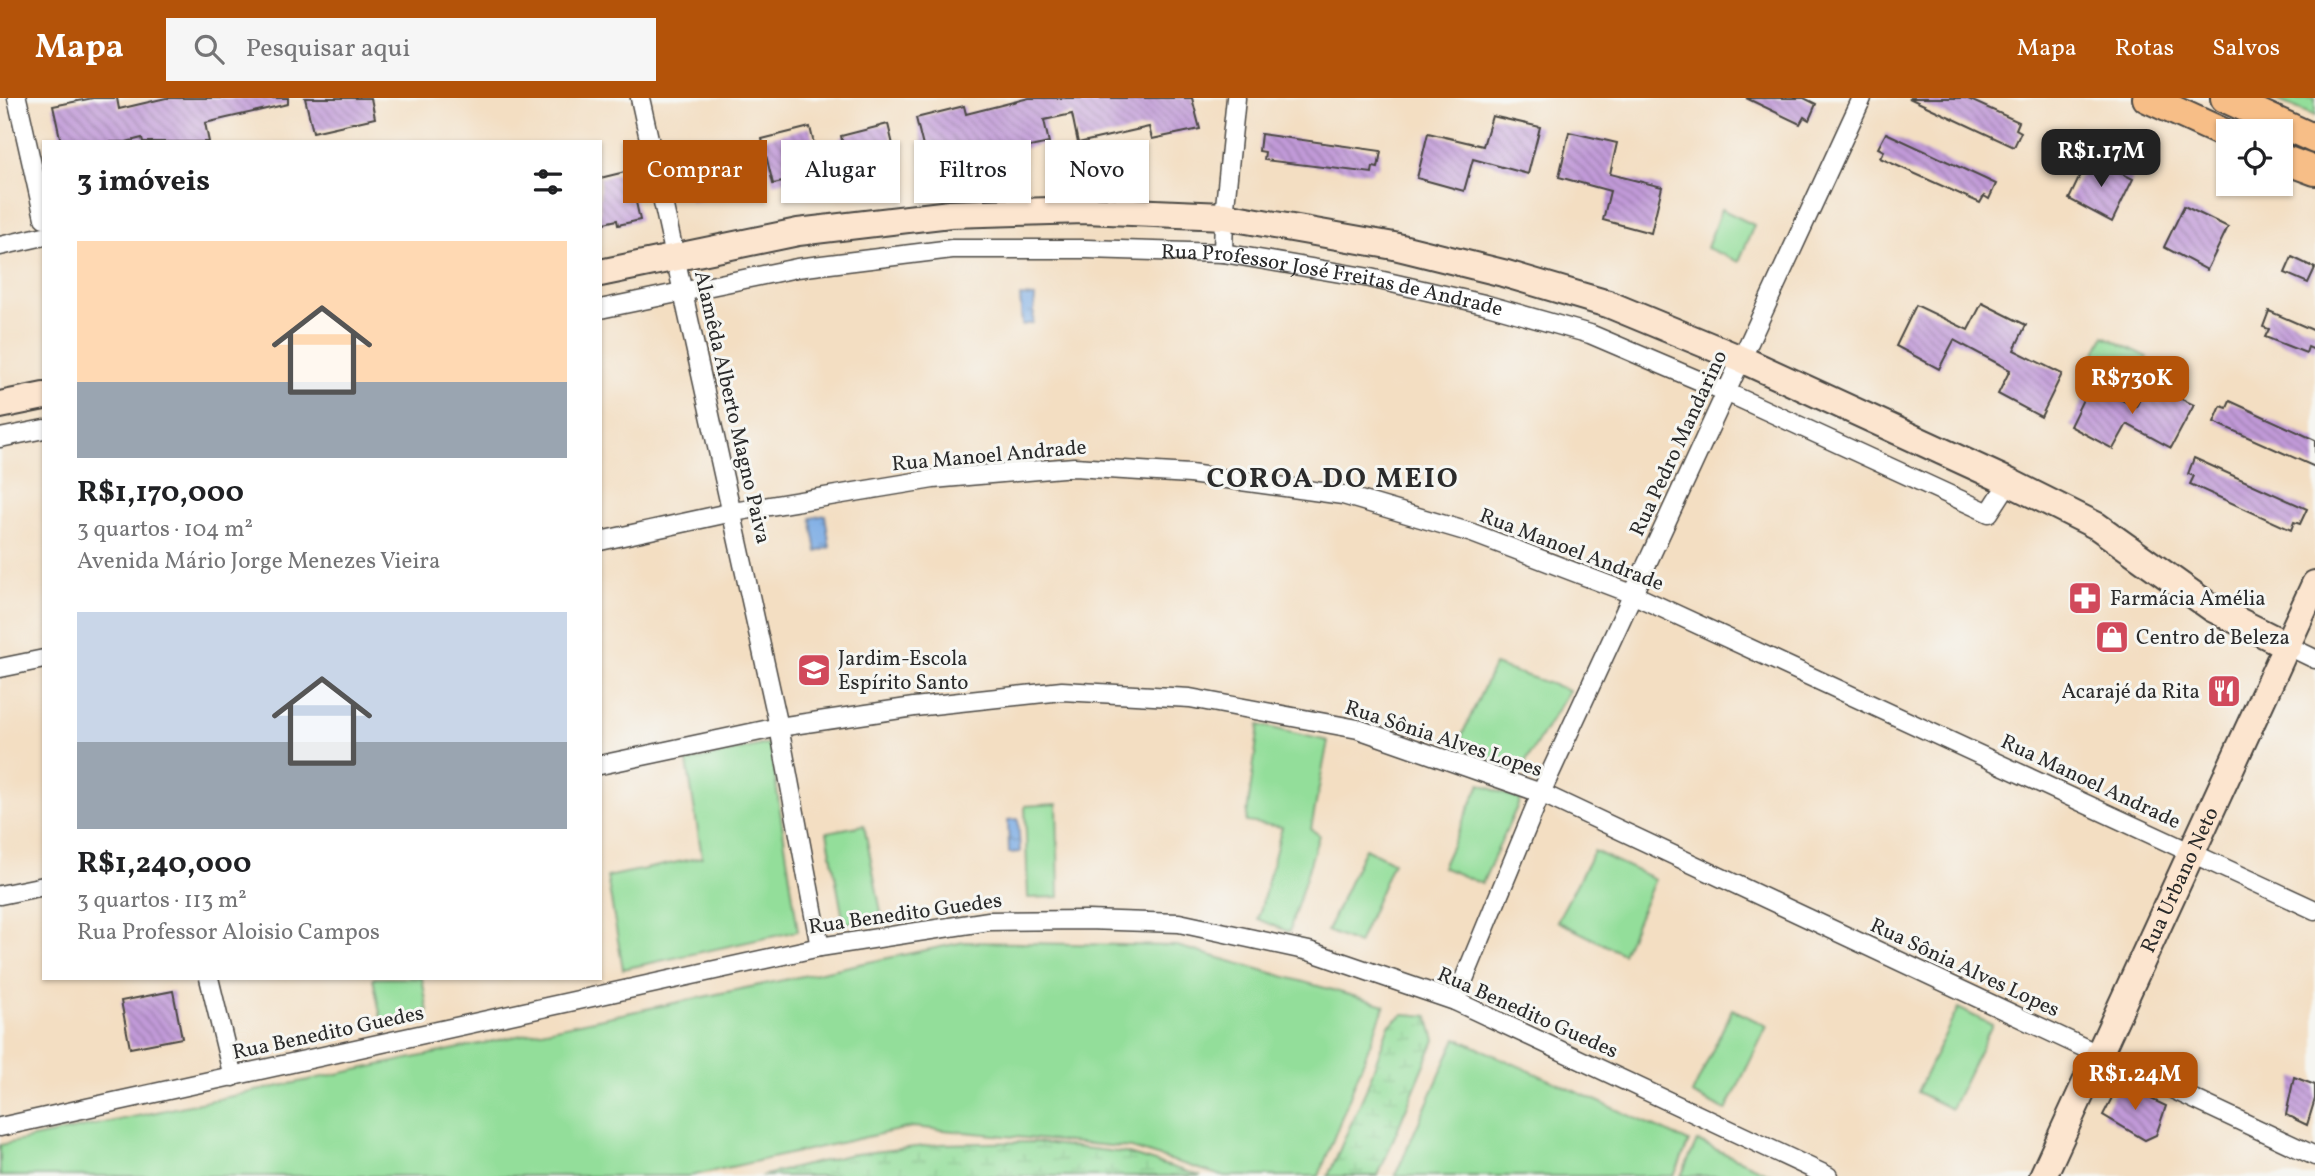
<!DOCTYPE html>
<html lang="pt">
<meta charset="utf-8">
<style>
:root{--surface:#fff;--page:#f6f6f6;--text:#202124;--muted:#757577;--accent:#b45309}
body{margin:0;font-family:Vollkorn,serif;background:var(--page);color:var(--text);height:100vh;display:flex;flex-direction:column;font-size:26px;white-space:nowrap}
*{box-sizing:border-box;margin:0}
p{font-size:23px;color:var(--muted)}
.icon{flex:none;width:38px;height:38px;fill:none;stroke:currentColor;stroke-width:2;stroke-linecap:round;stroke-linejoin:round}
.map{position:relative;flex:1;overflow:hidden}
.sheet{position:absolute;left:42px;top:42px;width:560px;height:840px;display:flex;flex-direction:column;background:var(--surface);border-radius:0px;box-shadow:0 2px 5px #0004}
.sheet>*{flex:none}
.banner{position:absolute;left:623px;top:42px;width:665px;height:63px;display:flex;gap:14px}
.buttons{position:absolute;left:2216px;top:21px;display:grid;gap:14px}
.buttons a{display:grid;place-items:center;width:77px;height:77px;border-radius:0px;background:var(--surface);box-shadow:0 2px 5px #0004;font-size:35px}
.price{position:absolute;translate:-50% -60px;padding:0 16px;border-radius:14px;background:var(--accent);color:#fff;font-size:23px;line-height:46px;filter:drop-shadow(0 2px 4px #0008)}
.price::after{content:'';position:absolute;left:50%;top:42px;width:21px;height:16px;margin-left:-10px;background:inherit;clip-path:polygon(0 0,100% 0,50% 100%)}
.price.active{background:#222;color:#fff}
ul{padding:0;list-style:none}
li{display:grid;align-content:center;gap:14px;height:371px;padding:0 35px}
li span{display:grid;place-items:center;height:217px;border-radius:0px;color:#555}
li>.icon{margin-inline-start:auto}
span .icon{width:126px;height:126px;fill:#fffc;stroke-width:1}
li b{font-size:30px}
h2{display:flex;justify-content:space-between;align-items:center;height:84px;padding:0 35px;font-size:30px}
.pill{padding:0 24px;border-radius:0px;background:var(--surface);box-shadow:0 2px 5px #0004;font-size:24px;line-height:63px}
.pill.active{background:var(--accent);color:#fff}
header{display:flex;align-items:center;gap:42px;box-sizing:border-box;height:98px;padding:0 35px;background:var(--accent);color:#fff}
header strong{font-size:33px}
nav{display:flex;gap:38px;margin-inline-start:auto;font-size:24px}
.search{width:490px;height:63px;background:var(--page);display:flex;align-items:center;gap:18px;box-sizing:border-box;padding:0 24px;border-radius:0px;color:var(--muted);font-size:26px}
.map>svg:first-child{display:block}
.green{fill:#93de9a;stroke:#5f8462;stroke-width:2}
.wetland{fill:url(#wetland-marsh);stroke:#5f8462;stroke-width:2}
.water{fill:url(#water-ripples);stroke:#526a88;stroke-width:2}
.building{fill:url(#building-back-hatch)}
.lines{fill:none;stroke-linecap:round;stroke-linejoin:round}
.street-casing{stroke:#494642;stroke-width:21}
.secondary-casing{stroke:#494642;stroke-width:30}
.primary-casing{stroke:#494642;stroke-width:32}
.street{stroke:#fff;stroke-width:18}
.secondary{stroke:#fce5cf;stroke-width:26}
.primary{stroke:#f7be87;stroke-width:28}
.labels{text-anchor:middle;stroke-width:6;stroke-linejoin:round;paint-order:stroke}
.street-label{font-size:21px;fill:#2b2b2b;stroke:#f6f6f2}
.poi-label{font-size:21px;fill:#2b2b2b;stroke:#f6f6f2;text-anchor:start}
.district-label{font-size:28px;font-weight:bold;letter-spacing:2px;fill:#2b2b2b;stroke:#f6f6f2}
</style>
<header>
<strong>Mapa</strong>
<div class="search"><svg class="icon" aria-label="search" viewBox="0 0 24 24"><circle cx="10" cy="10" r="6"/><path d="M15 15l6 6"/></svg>Pesquisar aqui</div>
<nav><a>Mapa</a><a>Rotas</a><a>Salvos</a></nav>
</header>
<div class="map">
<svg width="2315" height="1078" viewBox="0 0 2315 1078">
<defs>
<pattern id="wetland-marsh" width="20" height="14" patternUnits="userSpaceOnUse" patternTransform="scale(1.75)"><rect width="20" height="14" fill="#93de9a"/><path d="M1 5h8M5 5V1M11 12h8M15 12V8" fill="none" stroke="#7fbf85"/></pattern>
<pattern id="water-ripples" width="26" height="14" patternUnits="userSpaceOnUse" patternTransform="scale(1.75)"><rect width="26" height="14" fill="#79aae4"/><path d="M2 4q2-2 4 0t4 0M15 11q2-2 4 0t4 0" fill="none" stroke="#638bb9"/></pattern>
<pattern id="building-back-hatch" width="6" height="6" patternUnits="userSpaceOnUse" patternTransform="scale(1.75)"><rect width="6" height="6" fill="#c19ad8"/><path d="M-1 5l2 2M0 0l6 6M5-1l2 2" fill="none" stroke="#9d7eaf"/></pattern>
</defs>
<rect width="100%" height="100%" fill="#f6f6f2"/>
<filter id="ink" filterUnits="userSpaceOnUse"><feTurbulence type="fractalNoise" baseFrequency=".0143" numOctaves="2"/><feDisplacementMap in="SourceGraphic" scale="14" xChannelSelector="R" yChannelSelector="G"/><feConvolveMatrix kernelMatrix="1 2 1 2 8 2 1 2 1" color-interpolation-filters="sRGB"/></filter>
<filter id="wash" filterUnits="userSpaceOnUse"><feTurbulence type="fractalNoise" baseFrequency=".00686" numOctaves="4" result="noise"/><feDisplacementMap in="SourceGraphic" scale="28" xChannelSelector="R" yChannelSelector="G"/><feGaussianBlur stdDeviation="1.57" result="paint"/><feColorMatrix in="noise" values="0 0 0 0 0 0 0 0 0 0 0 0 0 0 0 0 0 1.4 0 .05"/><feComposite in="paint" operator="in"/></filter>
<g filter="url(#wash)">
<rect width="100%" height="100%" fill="#f3dec2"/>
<g class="green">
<polygon points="2272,0 2315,0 2315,18"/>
<polygon points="1721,111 1754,127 1739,164 1707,150"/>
<polygon points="2104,238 2148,259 2138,281 2093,260"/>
<polygon points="1494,567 1569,592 1521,672 1456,650"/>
<polygon points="1259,627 1328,643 1311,731 1319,737 1289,834 1258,821 1282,729 1246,724"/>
<polygon points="770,645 798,833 623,871 607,779 702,759 687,664"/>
<polygon points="1480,686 1520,702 1482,786 1442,769"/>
<polygon points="1057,706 1059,799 1028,800 1025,708"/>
<polygon points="864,727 882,819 844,826 827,734"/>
<polygon points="1365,750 1393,764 1358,846 1327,833"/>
<polygon points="1594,753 1655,781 1623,856 1557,823"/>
<polygon points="964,844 1177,848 1385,907 1319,1078 1222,1078 1131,1050 912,1029 690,1078 0,1078 0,1047"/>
<polygon points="373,880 422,880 428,914 382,925"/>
<polygon points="1958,910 1992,927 1951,1011 1917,994"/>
<polygon points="1732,911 1767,928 1726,1013 1692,996"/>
<polygon points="1456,940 1689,1044 1674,1078 1395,1078"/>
<polygon points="1697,1043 1775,1078 1681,1078"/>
</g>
<g class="wetland">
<polygon points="1404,916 1428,918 1435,942 1378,1078 1328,1078 1366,992 1389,927"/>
<polygon points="1034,1044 1125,1055 1201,1078 761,1078 848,1057 941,1046"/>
</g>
<g class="water">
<polygon points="1020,198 1035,199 1033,225 1022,227"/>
<polygon points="825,417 830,449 817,454 811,420"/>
<polygon points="1018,721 1020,754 1009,755 1008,722"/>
</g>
<g id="blocks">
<g class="building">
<polygon points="93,0 117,0 119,11 166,0 288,0 288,6 205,25 209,44 143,44 142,40 126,44 61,44 53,8"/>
<polygon points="305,0 371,0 375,20 313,34"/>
<polygon points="1029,0 1192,0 1200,31 1152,41 1149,29 1078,45 1072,16 1044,22 1049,45 1001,55 1000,49 927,65 916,20 964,8 966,16"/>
<polygon points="1746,0 1804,0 1816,6 1809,22 1804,19 1800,26"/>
<polygon points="1909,0 1966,0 2019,24 2016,31 2021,34 2014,49"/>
<polygon points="1492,18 1540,29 1528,76 1473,61 1464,93 1417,80 1428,35 1483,48"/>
<polygon points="888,26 899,72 851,83 841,38"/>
<polygon points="810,29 821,76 773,86 762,41"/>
<polygon points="1569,34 1617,45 1610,76 1662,89 1651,135 1603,122 1610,93 1559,79"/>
<polygon points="1886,35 1996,86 1989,101 1984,98 1980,105 1880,60 1884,53 1878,50"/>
<polygon points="1261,36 1381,53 1378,70 1373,69 1372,75 1264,62 1265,54 1259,53"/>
<polygon points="728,47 739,94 691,104 680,59"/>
<polygon points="2089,59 2133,81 2112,124 2069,101"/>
<polygon points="629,73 640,122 618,127 617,122 600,126 600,80"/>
<polygon points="2184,108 2228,129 2207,172 2164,149"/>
<polygon points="2292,159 2315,170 2308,185 2285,175"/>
<polygon points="1982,205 2026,227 2014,252 2062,276 2041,319 1998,296 2010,272 1954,242 1939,271 1896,248 1916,207 1968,232"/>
<polygon points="2269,213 2315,233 2315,252 2308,249 2306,255 2265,239 2269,231 2263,229"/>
<polygon points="2148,285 2194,307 2171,350 2127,326 2113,351 2070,328 2090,287 2136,309"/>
<polygon points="2230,303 2315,342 2315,369 2214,324 2221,308 2227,310"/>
<polygon points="2194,360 2307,411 2300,426 2294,424 2291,432 2190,386 2194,378 2188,376"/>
<polygon points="173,893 182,940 130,950 121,903"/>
<polygon points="2294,979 2315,987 2315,1001 2307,1027 2286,1017"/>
<polygon points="2119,986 2166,1008 2156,1037 2145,1042 2103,1017"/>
</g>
</g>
</g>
<g filter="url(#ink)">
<use href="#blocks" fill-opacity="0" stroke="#494642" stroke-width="2"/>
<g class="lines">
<g class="street-casing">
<g id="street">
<polyline points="17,0 44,120"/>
<polyline points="640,0 779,629 820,849"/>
<polyline points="0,148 44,138"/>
<polyline points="1223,155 1224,118 1236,0"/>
<path id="s1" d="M600,211l197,-41 155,-19h134l137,4 147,25 114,26 106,30 136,58 263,121 20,-31"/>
<polyline points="0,340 44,331"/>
<polyline points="600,443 733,414 933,381 1074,369 1190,376 1343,397 1472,435 1632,496 2315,812"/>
<polyline points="2288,548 2315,561"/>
<polyline points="0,570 44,561"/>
<polyline points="600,667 779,629 914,609 1062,593 1190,600 1358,631 1541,695 2315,1058"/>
<polyline points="0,797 44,788"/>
<polyline points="209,880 233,979"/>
<polyline points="1455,903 1541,695 1862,0"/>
<polyline points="0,1029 820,849 989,823 1087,822 1179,825 1309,853 1455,903 1828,1078"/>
</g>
</g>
<g class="secondary-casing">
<g id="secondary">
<polyline points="600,175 798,134 950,116 1085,112 1224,118 1394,148 1503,175 1608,206 1741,261 2009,384 2097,428 2212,510 2288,548"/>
<polyline points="0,307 44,298"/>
<path id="s2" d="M2043,1078l272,-592"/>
</g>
</g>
<g class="primary-casing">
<g id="primary">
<polyline points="2147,0 2228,37"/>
<polyline points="2225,0 2315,41"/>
<polyline points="2280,60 2315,73"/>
</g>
</g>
<use href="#street" class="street"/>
<use href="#secondary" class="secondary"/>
<use href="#primary" class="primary"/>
</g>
</g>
<defs>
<g id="pharmacy-square" transform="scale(1.75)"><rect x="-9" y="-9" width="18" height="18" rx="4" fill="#d1495b" stroke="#f6f6f2"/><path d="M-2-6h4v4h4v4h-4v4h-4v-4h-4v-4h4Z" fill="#fff"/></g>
<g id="shop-square" transform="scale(1.75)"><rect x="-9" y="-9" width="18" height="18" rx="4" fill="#d1495b" stroke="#f6f6f2"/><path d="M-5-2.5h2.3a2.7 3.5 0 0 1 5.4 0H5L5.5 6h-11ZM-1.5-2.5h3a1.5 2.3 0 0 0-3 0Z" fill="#fff"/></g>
<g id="school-square" transform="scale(1.75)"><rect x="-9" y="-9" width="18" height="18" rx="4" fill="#d1495b" stroke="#f6f6f2"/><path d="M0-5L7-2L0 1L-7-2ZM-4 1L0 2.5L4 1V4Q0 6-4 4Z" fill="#fff"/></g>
<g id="restaurant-square" transform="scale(1.75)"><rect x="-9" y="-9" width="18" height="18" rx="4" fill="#d1495b" stroke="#f6f6f2"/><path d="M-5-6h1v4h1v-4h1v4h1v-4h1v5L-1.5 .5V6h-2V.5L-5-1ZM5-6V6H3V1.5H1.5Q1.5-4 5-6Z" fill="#fff"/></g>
</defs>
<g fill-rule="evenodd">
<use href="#pharmacy-square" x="2085" y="500"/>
<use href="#shop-square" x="2112" y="539"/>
<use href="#school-square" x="814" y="572"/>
<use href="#restaurant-square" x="2224" y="593"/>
</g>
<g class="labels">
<g class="street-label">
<text dy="7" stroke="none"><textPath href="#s1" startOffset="740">Rua Professor José Freitas de Andrade</textPath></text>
<text transform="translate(733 309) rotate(77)" y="7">Alamêda Alberto Magno Paiva</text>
<text transform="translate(1678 345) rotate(-65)" y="7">Rua Pedro Mandarino</text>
<text transform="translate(989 357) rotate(-5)" y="7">Rua Manoel Andrade</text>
<text transform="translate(1572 451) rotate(21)" y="7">Rua Manoel Andrade</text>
<text transform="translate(1444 640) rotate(18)" y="7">Rua Sônia Alves Lopes</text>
<text transform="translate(2091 683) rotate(25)" y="7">Rua Manoel Andrade</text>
<text dy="7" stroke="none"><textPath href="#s2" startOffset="326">Rua Urbano Neto</textPath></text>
<text transform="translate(905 815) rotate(-8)" y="7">Rua Benedito Guedes</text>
<text transform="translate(1965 869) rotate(25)" y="7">Rua Sônia Alves Lopes</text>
<text transform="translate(1528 914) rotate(24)" y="7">Rua Benedito Guedes</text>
<text transform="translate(328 934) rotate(-12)" y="7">Rua Benedito Guedes</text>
</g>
<g class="poi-label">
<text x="2110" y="507">Farmácia Amélia</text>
<text x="2136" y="546">Centro de Beleza</text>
<text x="838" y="567">Jardim-Escola<tspan x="838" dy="24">Espírito Santo</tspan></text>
<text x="2200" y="600" text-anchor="end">Acarajé da Rita</text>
</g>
<g class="district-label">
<text x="1333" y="389">COROA DO MEIO</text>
</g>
</g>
</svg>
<div class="buttons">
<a><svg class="icon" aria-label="locate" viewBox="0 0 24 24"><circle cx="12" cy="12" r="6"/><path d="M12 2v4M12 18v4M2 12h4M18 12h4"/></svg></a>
</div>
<b class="price active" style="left:2101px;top:91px">R$1.17M</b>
<b class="price" style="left:2132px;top:318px">R$730K</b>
<b class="price" style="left:2135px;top:1014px">R$1.24M</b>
<div class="banner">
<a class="pill active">Comprar</a>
<a class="pill">Alugar</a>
<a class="pill">Filtros</a>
<a class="pill">Novo</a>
</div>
<section class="sheet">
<h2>3 imóveis<svg class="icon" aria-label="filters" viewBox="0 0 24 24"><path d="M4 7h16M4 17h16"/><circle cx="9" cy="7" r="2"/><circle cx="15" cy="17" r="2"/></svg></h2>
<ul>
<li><span style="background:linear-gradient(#ffd9b3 65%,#9aa5b1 0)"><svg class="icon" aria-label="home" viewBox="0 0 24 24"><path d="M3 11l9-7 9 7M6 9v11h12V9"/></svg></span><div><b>R$1,170,000</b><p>3 quartos · 104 m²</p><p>Avenida Mário Jorge Menezes Vieira</p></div></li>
<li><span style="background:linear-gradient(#c9d6e8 60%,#9aa5b1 0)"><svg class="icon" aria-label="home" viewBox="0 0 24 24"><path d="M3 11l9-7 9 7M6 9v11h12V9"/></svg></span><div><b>R$1,240,000</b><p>3 quartos · 113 m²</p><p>Rua Professor Aloisio Campos</p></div></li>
</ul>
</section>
</div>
